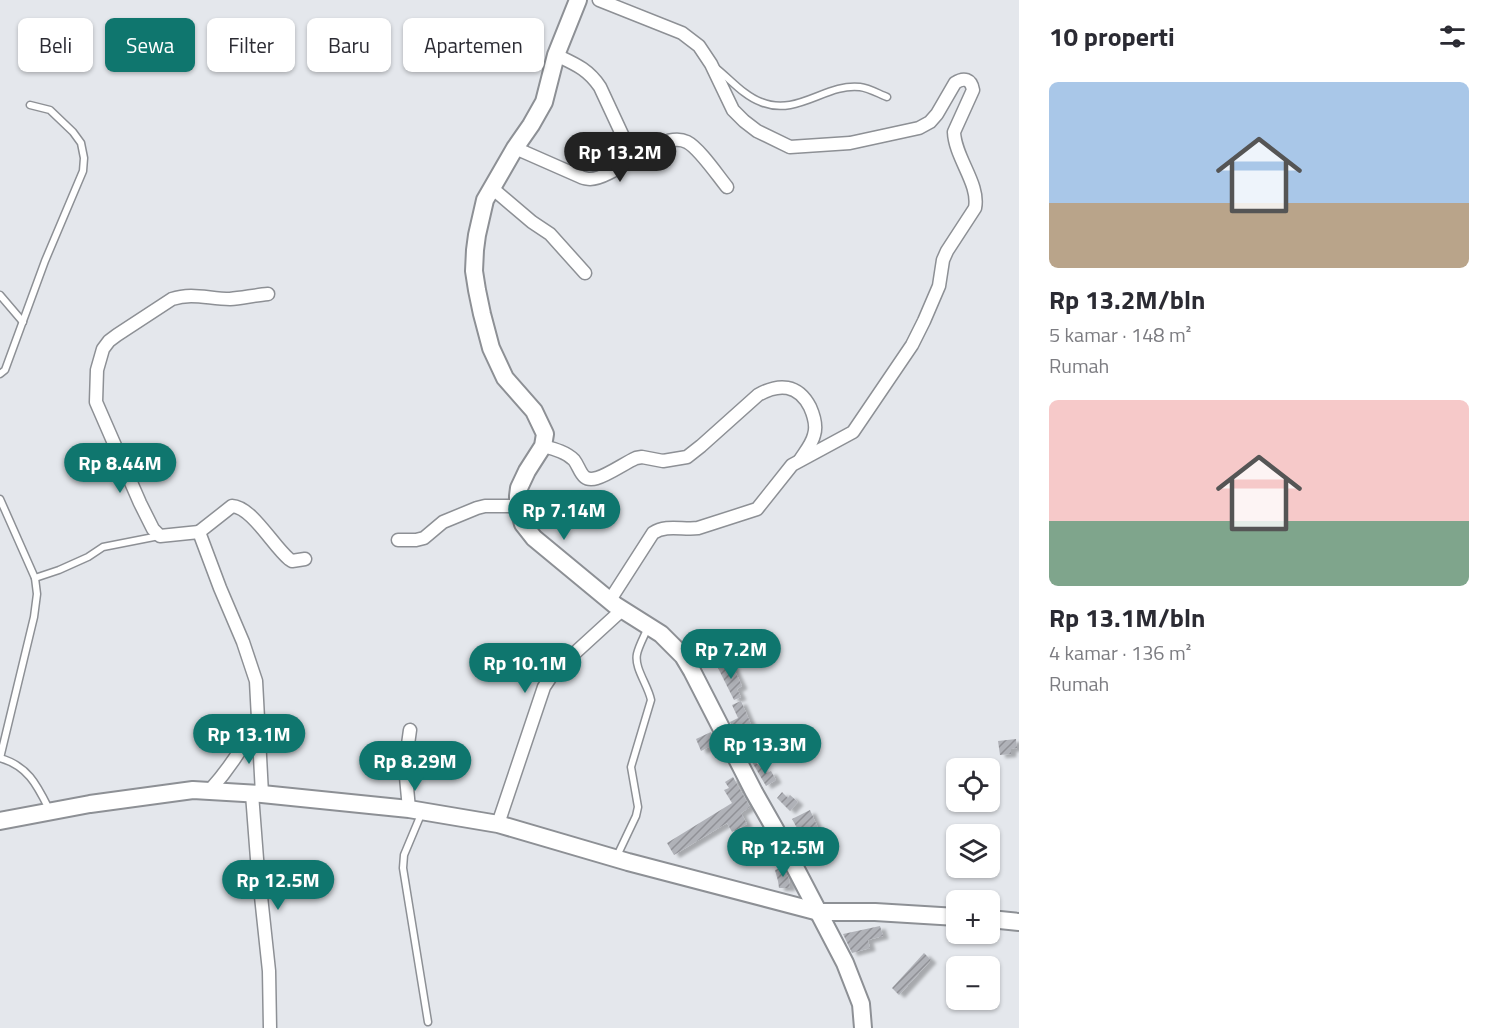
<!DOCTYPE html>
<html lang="id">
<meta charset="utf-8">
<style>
:root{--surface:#fff;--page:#f7f7f7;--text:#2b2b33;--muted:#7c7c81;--accent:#0f766e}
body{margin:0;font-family:"Titillium Web",sans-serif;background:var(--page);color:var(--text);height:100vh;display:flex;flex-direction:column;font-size:22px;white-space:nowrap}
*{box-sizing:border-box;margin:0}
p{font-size:20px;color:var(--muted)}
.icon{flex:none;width:33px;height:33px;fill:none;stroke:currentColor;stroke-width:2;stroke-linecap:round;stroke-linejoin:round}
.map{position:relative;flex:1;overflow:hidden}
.panel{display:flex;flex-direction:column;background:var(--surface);width:480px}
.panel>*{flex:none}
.top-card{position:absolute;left:18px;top:18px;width:570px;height:54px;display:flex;gap:12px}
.controls{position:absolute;left:946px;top:758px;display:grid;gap:12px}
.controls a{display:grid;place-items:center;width:54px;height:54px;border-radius:9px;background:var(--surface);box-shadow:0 2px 4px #0004;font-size:30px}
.price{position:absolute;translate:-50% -51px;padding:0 14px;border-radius:21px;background:var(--accent);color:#fff;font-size:20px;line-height:39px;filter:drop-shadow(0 2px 3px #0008)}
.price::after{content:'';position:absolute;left:50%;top:36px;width:18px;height:14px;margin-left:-9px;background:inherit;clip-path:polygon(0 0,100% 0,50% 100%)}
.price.active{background:#222;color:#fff}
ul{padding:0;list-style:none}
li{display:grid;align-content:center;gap:12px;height:318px;padding:0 30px}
li span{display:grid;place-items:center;height:186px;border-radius:9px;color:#555}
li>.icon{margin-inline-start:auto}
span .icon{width:108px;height:108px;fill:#fffc;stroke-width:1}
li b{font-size:26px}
h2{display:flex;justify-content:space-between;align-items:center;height:72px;padding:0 30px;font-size:26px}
.pill{padding:0 21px;border-radius:9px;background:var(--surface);box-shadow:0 2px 4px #0004;font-size:21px;line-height:54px}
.pill.active{background:var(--accent);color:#fff}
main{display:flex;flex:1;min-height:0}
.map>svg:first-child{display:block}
.building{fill:url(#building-hatch);filter:url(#shadow)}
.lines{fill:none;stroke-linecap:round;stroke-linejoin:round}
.lane-casing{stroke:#8d9095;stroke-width:9}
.street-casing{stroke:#8d9095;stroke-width:15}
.secondary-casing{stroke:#8d9095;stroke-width:20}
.lane{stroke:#fff;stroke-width:6}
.street{stroke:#fff;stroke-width:12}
.secondary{stroke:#fff;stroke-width:16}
</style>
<main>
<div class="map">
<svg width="1019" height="1028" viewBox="0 0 1019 1028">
<defs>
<pattern id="building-hatch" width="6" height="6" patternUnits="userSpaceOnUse" patternTransform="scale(1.5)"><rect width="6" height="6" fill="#b0b2b8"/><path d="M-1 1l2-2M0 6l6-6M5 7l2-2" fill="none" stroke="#909196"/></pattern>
<filter id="shadow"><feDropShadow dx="5.5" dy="3" stdDeviation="1.5" flood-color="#0004"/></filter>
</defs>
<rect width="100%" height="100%" fill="#e4e7ec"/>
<g class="building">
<polygon points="731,662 742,686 737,689 741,697 734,700 718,668"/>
<polygon points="741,701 754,731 741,737 744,745 742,746 730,722 738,718 732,705"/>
<polygon points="711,732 717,743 701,751 696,739"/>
<polygon points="1016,739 1017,748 1011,749 1011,754 1000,755 998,741"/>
<polygon points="754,761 767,773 771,771 776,780 766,786 752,762"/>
<polygon points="733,777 750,807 741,813 747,824 732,832 727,823 674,855 667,843 732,803 724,790 729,788 725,782"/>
<polygon points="782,792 788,798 790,795 798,802 790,811 777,798"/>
<polygon points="810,810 819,830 797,840 800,847 797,849 788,832 797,828 792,819"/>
<polygon points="783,867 789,879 790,888 779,888 778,881 775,870"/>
<polygon points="880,926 883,936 868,940 870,948 852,953 843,934"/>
<polygon points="924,953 931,960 899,995 892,988"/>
</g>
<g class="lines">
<g class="lane-casing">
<g id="lane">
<path d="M716,68c14,11 28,28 45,34 36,15 65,-19 99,-15 9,1 19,7 27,10"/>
<polyline points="0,295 23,322"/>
<polyline points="0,374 5,370 45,261 83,171 84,158 81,143 73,132 50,110 30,105"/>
<polyline points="0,499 35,578 59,570 88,557 103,547 159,536"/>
<polyline points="0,758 34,617 37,594 35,578"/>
<path d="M0,758c28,8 37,27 49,51"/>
<polyline points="422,812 404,855 403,868 428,1022"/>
<path d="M617,856l19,-40 2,-9 -7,-40 20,-67c-3,-15 -17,-32 -14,-46 2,-9 8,-19 11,-27"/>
</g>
</g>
<g class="street-casing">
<g id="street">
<path d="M599,0l83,33 17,13 12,18 22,46 11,11 13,10 33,16 60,-4 69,-15 11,-6 7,-8 18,-31c9,-6 16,-4 18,7l-19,42c1,26 26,52 21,76l-28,43 -4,9 -4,26 -15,35 -12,24 -59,87 -61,33 -35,44 -59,19c-15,2 -32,-4 -45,5l-43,67"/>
<path d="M556,55c19,9 32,14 44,32l33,71"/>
<path d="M515,148l66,29c1,1 8,2 9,2 27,-1 70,-50 97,-37 12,6 31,34 40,45"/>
<polyline points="492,188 532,222 550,234 585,273"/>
<path d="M543,446c11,3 23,6 31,14 7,9 7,23 23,18 11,-3 28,-15 39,-20l6,-1 21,4 24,-4 14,-11 57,-51c21,-12 40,-11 52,12 4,9 7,19 4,28 -2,9 -9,17 -14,25"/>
<path d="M199,532l33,-26c20,1 41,40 57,53l3,2 13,-2"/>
<polyline points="398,540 416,540 424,538 443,522 477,508 485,506 518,506"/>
<path d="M210,790c19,-21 33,-42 46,-68"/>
<polyline points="252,794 257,859 269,971 270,1028"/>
<path d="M262,794l-6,-113 -13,-39 -23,-54 -21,-56 -39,4 -7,-7 -13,-26 -44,-101 1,-32 6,-21 6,-8 8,-6 55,-36c20,-7 37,0 58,0 12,-1 26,-4 38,-5"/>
<polyline points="409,809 405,766 410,730"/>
<polyline points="498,824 544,687 554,672 623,609"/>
</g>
</g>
<g class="secondary-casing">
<g id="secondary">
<polyline points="578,0 556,55 544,102 531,125 515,148 485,200 477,235 475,250 474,271 477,290 482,314 491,348 505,378 534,411 545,434 543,446 527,471 519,488 518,496 518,506 523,524 534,538 615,605 661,634 683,656 692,671 754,792 775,829 845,963 861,1004 863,1028"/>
<polyline points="0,821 90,804 193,790 262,794 409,809 498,824 628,862 819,912 875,912 957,917"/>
<polyline points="990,919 1019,922"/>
</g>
</g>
<use href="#lane" class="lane"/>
<use href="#street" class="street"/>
<use href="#secondary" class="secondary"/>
</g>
</svg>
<div class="controls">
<a><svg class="icon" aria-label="locate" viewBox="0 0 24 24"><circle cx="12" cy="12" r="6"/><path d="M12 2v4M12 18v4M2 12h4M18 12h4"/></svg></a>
<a><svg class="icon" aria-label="layers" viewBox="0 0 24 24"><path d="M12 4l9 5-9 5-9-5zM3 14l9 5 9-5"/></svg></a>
<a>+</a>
<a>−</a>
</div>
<b class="price active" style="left:620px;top:183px">Rp 13.2M</b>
<b class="price" style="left:120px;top:494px">Rp 8.44M</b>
<b class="price" style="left:564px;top:541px">Rp 7.14M</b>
<b class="price" style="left:731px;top:680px">Rp 7.2M</b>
<b class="price" style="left:525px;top:694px">Rp 10.1M</b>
<b class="price" style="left:249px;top:765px">Rp 13.1M</b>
<b class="price" style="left:765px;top:775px">Rp 13.3M</b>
<b class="price" style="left:415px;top:792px">Rp 8.29M</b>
<b class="price" style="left:783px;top:878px">Rp 12.5M</b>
<b class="price" style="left:278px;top:911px">Rp 12.5M</b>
<div class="top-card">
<a class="pill">Beli</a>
<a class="pill active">Sewa</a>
<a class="pill">Filter</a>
<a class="pill">Baru</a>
<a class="pill">Apartemen</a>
</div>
</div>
<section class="panel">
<h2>10 properti<svg class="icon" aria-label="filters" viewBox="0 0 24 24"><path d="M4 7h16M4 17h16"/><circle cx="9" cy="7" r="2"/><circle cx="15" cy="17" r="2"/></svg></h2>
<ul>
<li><span style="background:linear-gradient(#a9c7e8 65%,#b9a48a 0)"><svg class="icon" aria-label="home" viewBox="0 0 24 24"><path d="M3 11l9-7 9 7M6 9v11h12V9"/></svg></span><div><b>Rp 13.2M/bln</b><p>5 kamar · 148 m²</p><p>Rumah</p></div></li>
<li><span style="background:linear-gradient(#f6c9c9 65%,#7fa58c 0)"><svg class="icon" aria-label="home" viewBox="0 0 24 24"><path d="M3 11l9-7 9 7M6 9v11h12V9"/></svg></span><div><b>Rp 13.1M/bln</b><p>4 kamar · 136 m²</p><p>Rumah</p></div></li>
</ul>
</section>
</main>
